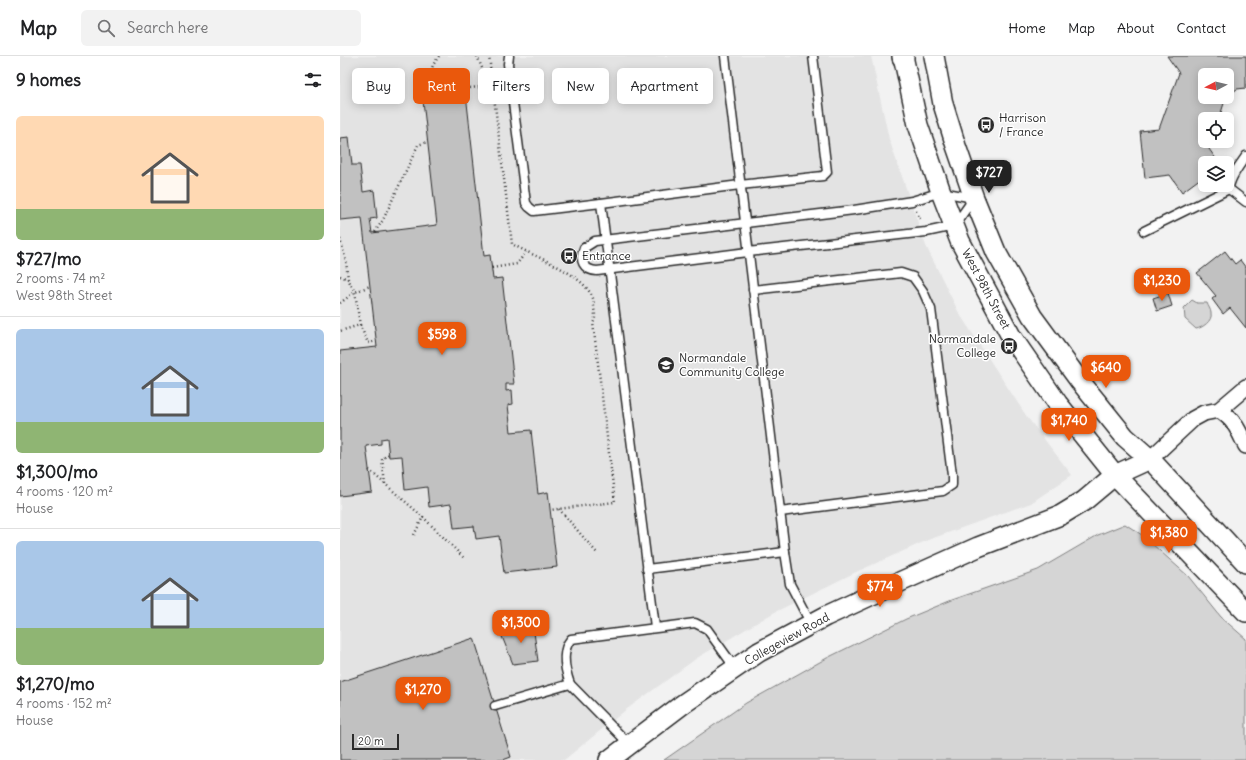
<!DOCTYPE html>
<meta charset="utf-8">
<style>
:root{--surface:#fff;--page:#f2f2f2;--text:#202124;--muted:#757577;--line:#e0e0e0;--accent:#ea580c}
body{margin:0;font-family:Delius,sans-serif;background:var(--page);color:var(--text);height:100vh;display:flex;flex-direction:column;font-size:15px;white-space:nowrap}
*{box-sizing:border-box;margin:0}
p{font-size:13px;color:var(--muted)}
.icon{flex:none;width:22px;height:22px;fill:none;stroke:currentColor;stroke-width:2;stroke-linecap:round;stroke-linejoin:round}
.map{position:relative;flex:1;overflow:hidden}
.side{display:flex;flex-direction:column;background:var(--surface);width:340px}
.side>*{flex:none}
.top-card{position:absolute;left:12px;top:12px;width:380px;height:36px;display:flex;gap:8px}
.needle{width:26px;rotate:263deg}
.buttons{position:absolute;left:858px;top:12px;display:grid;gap:8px}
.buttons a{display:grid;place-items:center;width:36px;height:36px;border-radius:6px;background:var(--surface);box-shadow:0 2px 10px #0003;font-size:20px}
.scale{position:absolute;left:12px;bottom:10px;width:47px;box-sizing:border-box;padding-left:4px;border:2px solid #2b2b2b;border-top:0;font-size:11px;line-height:14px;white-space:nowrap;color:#2b2b2b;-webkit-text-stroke:3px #fff;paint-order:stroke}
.price{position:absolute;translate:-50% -34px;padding:0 9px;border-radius:8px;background:var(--accent);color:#fff;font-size:13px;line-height:26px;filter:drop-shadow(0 1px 2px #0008)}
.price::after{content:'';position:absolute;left:50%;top:24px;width:12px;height:9px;margin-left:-6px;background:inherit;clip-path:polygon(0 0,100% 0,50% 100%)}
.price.on{background:#222;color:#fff}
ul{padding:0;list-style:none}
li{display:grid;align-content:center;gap:8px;height:212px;padding:0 16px}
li+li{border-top:1px solid var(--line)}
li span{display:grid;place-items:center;height:124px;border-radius:6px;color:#555}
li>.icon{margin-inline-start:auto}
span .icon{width:72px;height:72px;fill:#fffc;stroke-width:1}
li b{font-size:17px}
h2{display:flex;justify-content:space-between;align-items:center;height:48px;padding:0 16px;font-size:17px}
.pill{padding:0 14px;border-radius:6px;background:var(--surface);box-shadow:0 2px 10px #0003;font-size:14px;line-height:36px}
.pill.on{background:var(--accent);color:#fff}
header{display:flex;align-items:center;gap:24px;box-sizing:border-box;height:56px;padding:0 20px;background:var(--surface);border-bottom:1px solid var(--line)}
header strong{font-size:19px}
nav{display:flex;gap:22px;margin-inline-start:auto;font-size:14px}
.search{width:280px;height:36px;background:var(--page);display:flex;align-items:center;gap:10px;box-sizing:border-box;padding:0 14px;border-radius:6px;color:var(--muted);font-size:15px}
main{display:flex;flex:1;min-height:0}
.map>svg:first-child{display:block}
.built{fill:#e3e3e3}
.green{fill:#d5d5d5;stroke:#808080}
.building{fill:#c1c1c1;stroke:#2b2b2b}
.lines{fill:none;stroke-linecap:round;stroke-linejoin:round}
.service-casing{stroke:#2b2b2b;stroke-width:11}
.minor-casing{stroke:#2b2b2b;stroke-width:18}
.tertiary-casing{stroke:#2b2b2b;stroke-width:22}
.secondary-casing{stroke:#2b2b2b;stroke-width:24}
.path{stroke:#2b2b2b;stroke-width:2.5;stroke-dasharray:1 3;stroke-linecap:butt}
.service{stroke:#fff;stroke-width:8}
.minor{stroke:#fff;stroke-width:15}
.tertiary{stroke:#fff;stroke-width:19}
.secondary{stroke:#fff;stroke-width:21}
.labels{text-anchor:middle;stroke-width:3;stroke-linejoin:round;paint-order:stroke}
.poi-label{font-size:12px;fill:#2b2b2b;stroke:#fff;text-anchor:start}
.street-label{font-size:12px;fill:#2b2b2b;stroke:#fff}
</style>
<header>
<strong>Map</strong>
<div class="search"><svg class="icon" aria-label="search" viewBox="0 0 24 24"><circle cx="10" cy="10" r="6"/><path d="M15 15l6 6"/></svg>Search here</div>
<nav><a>Home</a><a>Map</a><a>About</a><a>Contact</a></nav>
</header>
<main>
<section class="side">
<h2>9 homes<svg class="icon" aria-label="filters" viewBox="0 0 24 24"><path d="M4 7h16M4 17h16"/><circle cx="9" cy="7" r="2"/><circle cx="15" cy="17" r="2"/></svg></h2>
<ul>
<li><span style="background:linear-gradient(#ffd9b3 75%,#8fb573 0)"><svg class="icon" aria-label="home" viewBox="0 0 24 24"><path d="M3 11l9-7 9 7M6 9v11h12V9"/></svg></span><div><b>$727/mo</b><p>2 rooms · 74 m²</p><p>West 98th Street</p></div></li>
<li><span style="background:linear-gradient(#a9c7e8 75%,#8fb573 0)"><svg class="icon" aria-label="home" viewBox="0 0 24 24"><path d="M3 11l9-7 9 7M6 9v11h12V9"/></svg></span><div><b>$1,300/mo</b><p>4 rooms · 120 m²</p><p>House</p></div></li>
<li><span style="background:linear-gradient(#a9c7e8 70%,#8fb573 0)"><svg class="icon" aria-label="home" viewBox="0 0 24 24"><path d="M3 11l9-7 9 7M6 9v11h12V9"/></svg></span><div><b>$1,270/mo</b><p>4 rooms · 152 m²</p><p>House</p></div></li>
</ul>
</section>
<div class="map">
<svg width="906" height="704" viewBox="0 0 906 704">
<rect width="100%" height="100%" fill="#f2f2f2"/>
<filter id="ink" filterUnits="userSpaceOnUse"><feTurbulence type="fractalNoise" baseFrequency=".025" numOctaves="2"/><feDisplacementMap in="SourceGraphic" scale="8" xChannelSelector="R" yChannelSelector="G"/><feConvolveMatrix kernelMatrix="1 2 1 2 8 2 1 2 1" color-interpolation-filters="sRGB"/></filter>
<g filter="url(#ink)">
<polygon class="built" points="0,0 531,0 549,83 586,190 619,257 687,361 732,419 691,447 588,484 514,517 435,556 357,602 287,653 224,704 0,704"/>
<g class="green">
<path d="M852,244l5,3h10c1,3 4,7 4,10 2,8 -9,15 -15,16l-11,-10 -1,-11z"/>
<polygon points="785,468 802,479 848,520 881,561 906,583 906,704 324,704 406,647 487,602 566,563 612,544 698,514 758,479"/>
</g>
<g class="building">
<polygon points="827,0 906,0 906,32 897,33 887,40 887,19 865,19 865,41 886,41 879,63 865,63 865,85 871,85 869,93 879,107 865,107 865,119 842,136 830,119 805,122 800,75 819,73 839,17"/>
<polygon points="116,23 118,39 126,38 144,200 150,199 153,223 162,222 174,328 166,328 166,335 172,334 173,348 168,349 171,376 191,374 198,438 208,436 217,511 164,517 159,480 136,483 134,470 114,472 111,448 89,451 87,431 65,434 62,400 49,401 47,382 41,383 41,388 26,390 32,436 0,440 0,295 37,291 22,162 0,164 0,82 9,81 12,109 20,109 23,136 34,134 37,162 30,163 32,177 97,169 81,27"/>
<polygon points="885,195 895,208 900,204 906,212 906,272 890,252 883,258 872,243 876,240 857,217"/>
<polygon points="828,237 832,250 817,255 813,242"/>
<polygon points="193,569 198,605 173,608 159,573"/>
<polygon points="134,582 171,701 163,704 0,704 0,626"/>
</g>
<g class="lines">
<g class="service-casing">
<g id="service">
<polyline points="169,0 168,8 186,147 189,151 194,155 261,147 315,571"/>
<polyline points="385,0 445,496 450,528 471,568"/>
<path d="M906,100c-6,9 -17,22 -17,33l17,13"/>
<path d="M601,136l33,6 -20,28 -28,6 -178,20 -151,19c-14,-1 -18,-11 -13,-23l11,-7 259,-31 58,-9z"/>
<polyline points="261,147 400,129 483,120 487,116 473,0"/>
<polyline points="804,175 889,133"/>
<polyline points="413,234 561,217 573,221 583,235 591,253 612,419 612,429 603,435 440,456"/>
<polyline points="307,513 445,496"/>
<polyline points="155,650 230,628"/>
<path d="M289,688l-59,-60c-5,-14 -9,-33 1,-45l124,-16 12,6 28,39"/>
</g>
</g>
<g class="minor-casing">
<g id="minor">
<path d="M879,354c16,10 19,20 27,36"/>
<polyline points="810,403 853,363 864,357 879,354 906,331"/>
</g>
</g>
<g class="tertiary-casing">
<g id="tertiary">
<polyline points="563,0 578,69 601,136 620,185 671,280 718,348 775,419 906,556"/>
<polyline points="594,0 603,48 616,90 634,142 656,196 692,260 739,324 785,381 810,403 906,507"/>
<polyline points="269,704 343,648 419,596 486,560 562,525 638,491 721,459 744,445 775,419 810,403"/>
</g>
</g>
<g class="secondary-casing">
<polyline id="secondary" points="563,0 563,1"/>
</g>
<g class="path">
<polyline points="99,0 93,9 90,19 106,22 106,24"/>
<polyline points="137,0 142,12 144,31"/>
<path d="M149,0l23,188c24,14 66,26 80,52 2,4 2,8 2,12 1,7 2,10 -1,15l22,179 -65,8"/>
<polyline points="118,33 152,30"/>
<polyline points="576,155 581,165"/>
<polyline points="35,176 43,164 78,89 87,86"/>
<polyline points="0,183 6,205 8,223 15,236 20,269 0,275"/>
<polyline points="152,212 177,208 186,196"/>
<polyline points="0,220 8,223"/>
<polyline points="0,247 15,236 30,230"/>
<polyline points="20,269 28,287 36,285"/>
<polyline points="29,414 83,461"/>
<polyline points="45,428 42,403 49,398"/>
<polyline points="219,453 257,497"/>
<polyline points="74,479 83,461 124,502"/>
</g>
<use href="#service" class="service"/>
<use href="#minor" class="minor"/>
<use href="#tertiary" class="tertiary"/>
<use href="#secondary" class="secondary"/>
</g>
</g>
<defs>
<g id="bus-disc" transform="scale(0.9)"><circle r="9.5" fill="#2b2b2b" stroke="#fff"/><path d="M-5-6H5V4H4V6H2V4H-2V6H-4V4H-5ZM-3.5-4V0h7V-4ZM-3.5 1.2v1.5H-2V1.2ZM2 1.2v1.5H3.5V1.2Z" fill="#fff"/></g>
<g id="university-disc" transform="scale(0.9)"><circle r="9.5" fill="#2b2b2b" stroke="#fff"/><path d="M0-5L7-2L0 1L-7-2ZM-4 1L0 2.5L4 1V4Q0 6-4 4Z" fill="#fff"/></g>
</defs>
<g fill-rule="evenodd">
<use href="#bus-disc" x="646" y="69"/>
<use href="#bus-disc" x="229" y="200"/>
<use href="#bus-disc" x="669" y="290"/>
<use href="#university-disc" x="326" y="309"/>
</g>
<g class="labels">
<g class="poi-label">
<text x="659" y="66">Harrison<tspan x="659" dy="14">/ France</tspan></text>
<text x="242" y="204">Entrance</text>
<text x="656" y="287" text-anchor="end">Normandale<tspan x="656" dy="14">College</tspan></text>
<text x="339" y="306">Normandale<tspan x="339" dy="14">Community College</tspan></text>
</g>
<g class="street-label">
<text transform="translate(646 233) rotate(62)" y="4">West 98th Street</text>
<text transform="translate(447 583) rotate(-29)" y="4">Collegeview Road</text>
</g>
</g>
</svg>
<div class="buttons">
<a><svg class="needle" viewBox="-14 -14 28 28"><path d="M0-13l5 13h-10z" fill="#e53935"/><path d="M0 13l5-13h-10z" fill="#757577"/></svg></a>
<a><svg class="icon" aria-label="locate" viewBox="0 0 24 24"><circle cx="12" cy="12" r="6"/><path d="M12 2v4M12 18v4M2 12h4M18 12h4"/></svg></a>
<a><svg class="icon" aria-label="layers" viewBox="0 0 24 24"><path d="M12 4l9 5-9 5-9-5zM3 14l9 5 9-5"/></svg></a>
</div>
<div class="scale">20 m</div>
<b class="price on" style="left:649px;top:138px">$727</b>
<b class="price" style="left:822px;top:246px">$1,230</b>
<b class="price" style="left:102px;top:300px">$598</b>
<b class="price" style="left:766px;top:333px">$640</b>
<b class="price" style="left:729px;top:386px">$1,740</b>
<b class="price" style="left:829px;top:498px">$1,380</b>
<b class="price" style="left:540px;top:552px">$774</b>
<b class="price" style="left:181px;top:588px">$1,300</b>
<b class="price" style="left:83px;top:655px">$1,270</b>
<div class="top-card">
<a class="pill">Buy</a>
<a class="pill on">Rent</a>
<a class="pill">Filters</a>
<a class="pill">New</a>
<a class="pill">Apartment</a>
</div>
</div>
</main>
